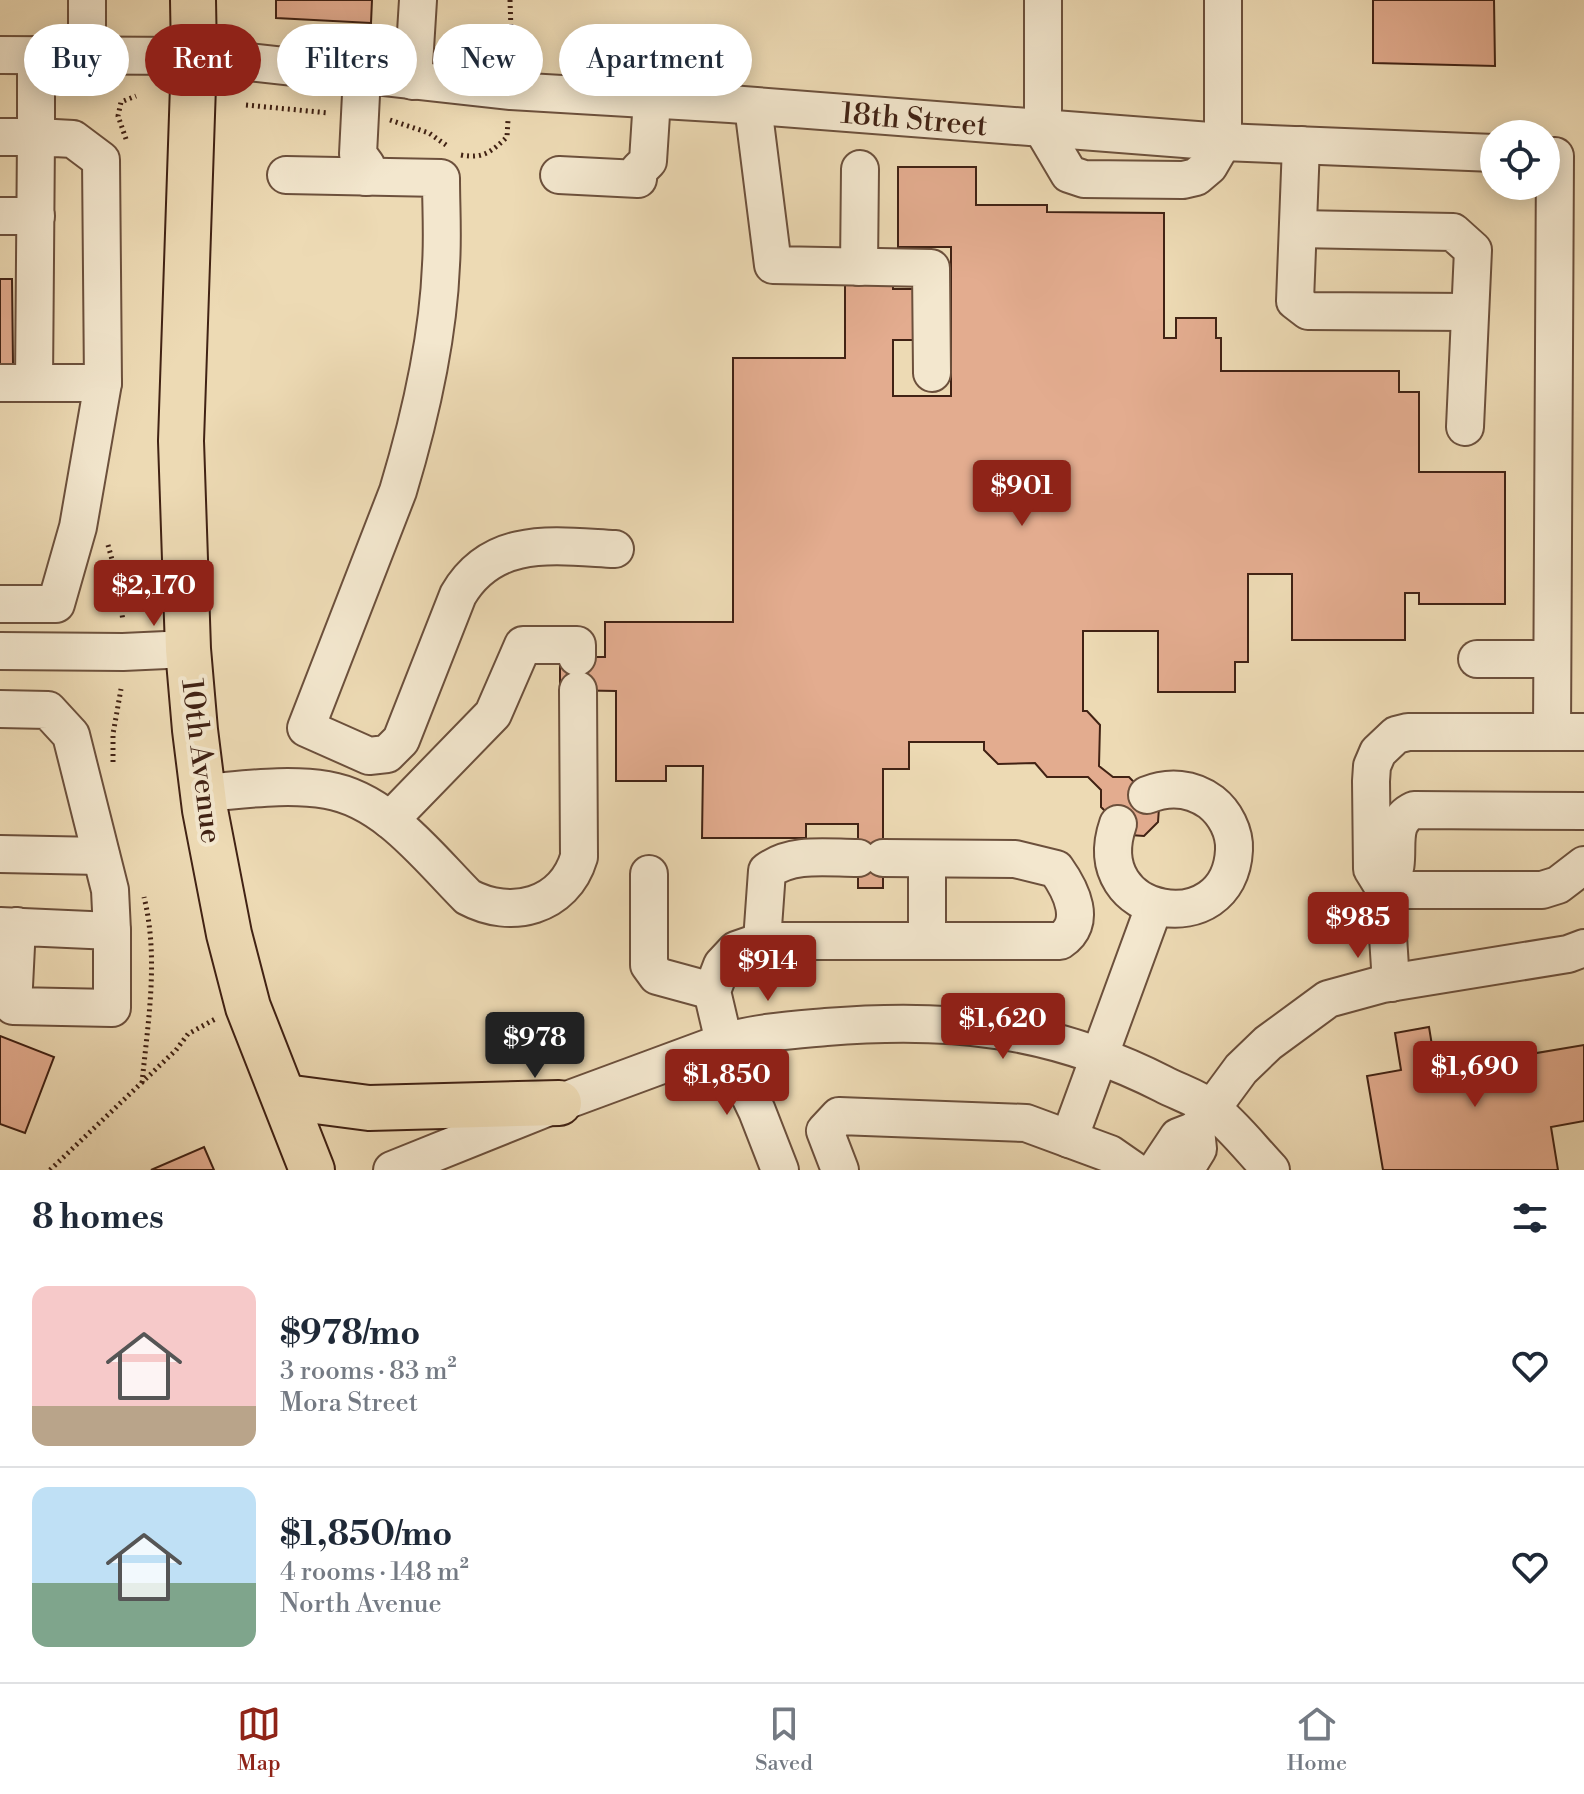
<!DOCTYPE html>
<meta charset="utf-8">
<style>
:root{--surface:#fff;--page:#f2f2f3;--text:#1f2937;--muted:#747a83;--line:#e0e1e3;--accent:#8f2418}
body{margin:0;font-family:"Libre Bodoni",serif;background:var(--page);color:var(--text);height:100vh;display:flex;flex-direction:column;font-size:30px;white-space:nowrap}
*{box-sizing:border-box;margin:0}
p{font-size:26px;color:var(--muted)}
.icon{flex:none;width:44px;height:44px;fill:none;stroke:currentColor;stroke-width:2;stroke-linecap:round;stroke-linejoin:round}
.map{position:relative;height:1170px;overflow:hidden}
.side{display:flex;flex-direction:column;background:var(--surface);flex:1}
.side>*{flex:none}
.banner{position:absolute;left:24px;top:24px;width:800px;height:72px;display:flex;gap:16px}
.tools{position:absolute;left:1480px;top:120px;display:grid;gap:16px}
.tools a{display:grid;place-items:center;width:80px;height:80px;border-radius:50%;background:var(--surface);box-shadow:0 4px 20px #0003;font-size:40px}
.price{position:absolute;translate:-50% -68px;padding:0 18px;border-radius:8px;background:var(--accent);color:#fff;font-size:26px;line-height:52px;filter:drop-shadow(0 2px 4px #0008)}
.price::after{content:'';position:absolute;left:50%;top:48px;width:24px;height:18px;margin-left:-12px;background:inherit;clip-path:polygon(0 0,100% 0,50% 100%)}
.price.active{background:#222;color:#fff}
ul{padding:0;list-style:none}
li{display:flex;align-items:center;gap:24px;height:200px;padding:0 32px}
li+li{border-top:2px solid var(--line)}
li span{display:grid;place-items:center;flex:none;width:224px;height:160px;border-radius:16px;color:#555}
li>.icon{margin-inline-start:auto}
span .icon{width:96px;height:96px;fill:#fffc;stroke-width:1}
li b{font-size:34px}
h2{display:flex;justify-content:space-between;align-items:center;height:96px;padding:0 32px;font-size:34px}
.tag{padding:0 28px;border-radius:36px;background:var(--surface);box-shadow:0 4px 20px #0003;font-size:28px;line-height:72px}
.tag.active{background:var(--accent);color:#fff}
.tab-bar{display:flex;justify-content:space-around;align-items:center;height:112px;border-top:2px solid var(--line);background:var(--surface);font-size:22px;color:var(--muted)}
.tab-bar a{display:grid;justify-items:center;gap:4px}
.tab-bar .active{color:var(--accent)}
.map>svg:first-child{display:block}
.building{fill:#e3ac8f;stroke:#412214;stroke-width:2}
.lines{fill:none;stroke-linecap:round;stroke-linejoin:round}
.minor-casing{stroke:#6c503c;stroke-width:40}
.major-casing{stroke:#412214;stroke-width:48}
.path{stroke:#412214;stroke-width:5;stroke-dasharray:2 4;stroke-linecap:butt}
.minor{stroke:#f3e7ce;stroke-width:36}
.major{stroke:#eddab4;stroke-width:44}
.labels{text-anchor:middle;stroke-width:8;stroke-linejoin:round;paint-order:stroke}
.street-label{font-size:30px;fill:#412214;stroke:#f3e7ce}
</style>
<div class="map">
<svg width="1584" height="1170" viewBox="0 0 1584 1170">
<rect width="100%" height="100%" fill="#eddab4"/>
<filter id="stains"><feTurbulence type="fractalNoise" baseFrequency=".0025" numOctaves="4"/><feColorMatrix values="0 0 0 0 .2 0 0 0 0 .09 0 0 0 0 .02 0 0 0 .5 -.17"/></filter>
<radialGradient id="worn" r=".72"><stop offset=".6" stop-color="#630" stop-opacity="0"/><stop offset="1" stop-color="#630" stop-opacity=".3"/></radialGradient>
<g class="building">
<polygon points="276,0 372,0 371,23 276,18"/>
<polygon points="1373,0 1494,0 1495,66 1373,63"/>
<polygon points="898,167 976,167 976,205 1047,205 1047,212 1164,213 1164,338 1176,338 1176,318 1216,318 1216,338 1221,338 1221,371 1399,371 1399,392 1419,392 1419,472 1505,472 1505,604 1419,604 1419,593 1405,593 1405,640 1292,640 1292,574 1248,574 1248,662 1235,662 1235,692 1158,692 1158,631 1083,631 1083,711 1087,711 1100,725 1099,766 1113,777 1129,777 1159,808 1158,822 1144,836 1130,835 1101,807 1101,790 1088,777 1047,777 1035,763 998,764 984,750 984,742 909,742 909,769 883,769 883,888 858,888 858,824 806,824 806,838 702,838 703,766 666,766 666,781 616,781 616,691 560,690 560,657 605,657 605,622 733,622 733,358 845,358 845,278 893,278 893,289 913,289 913,340 893,340 893,396 951,396 951,247 898,247"/>
<polygon points="0,279 12,279 13,364 0,364"/>
<polygon points="1429,1027 1436,1070 1584,1045 1584,1121 1551,1127 1558,1170 1383,1170 1367,1076 1401,1070 1395,1033"/>
<polygon points="0,1036 54,1057 25,1133 0,1124"/>
<polygon points="204,1147 214,1170 151,1170"/>
</g>
<g class="lines">
<g class="minor-casing">
<g id="minor">
<polyline points="87,0 87,55"/>
<polyline points="1043,0 1043,130 1069,174 1084,179 1183,180 1196,177 1209,166 1223,142 1223,0"/>
<polyline points="0,55 194,56 511,91 730,104 1223,142 1494,153"/>
<polyline points="362,75 358,154 366,165 366,177"/>
<polyline points="413,81 418,0"/>
<polyline points="753,106 773,265 931,268 932,373"/>
<polyline points="0,137 36,137 36,55"/>
<polyline points="1301,145 1295,301 1308,311 1470,312"/>
<path d="M286,175l155,3c0,29 2,58 0,87 -3,76 -21,153 -43,226l-92,237 63,28 18,-2 14,-14 57,-145c35,-60 97,-49 157,-46"/>
<polyline points="559,175 638,179 639,170 648,161 652,99"/>
<polyline points="0,216 36,216"/>
<polyline points="1298,229 1453,232 1473,250 1465,427"/>
<polyline points="859,267 860,169"/>
<polyline points="0,383 103,383 78,527 56,604 0,604"/>
<polyline points="34,383 36,137 73,139 101,160 103,383"/>
<polyline points="0,651 123,652 188,649"/>
<polyline points="1477,659 1552,659"/>
<polyline points="0,709 48,710 71,735 110,890 112,931"/>
<polyline points="1552,732 1555,156"/>
<path d="M203,793c40,-3 83,-10 124,-3 59,10 101,67 141,107 43,23 96,10 111,-40l-1,-167"/>
<polyline points="390,820 493,714 523,645 577,645 577,657"/>
<path d="M1118,824c-33,95 112,119 116,26 1,-18 -9,-37 -23,-48 -19,-14 -42,-16 -64,-7"/>
<polyline points="0,854 101,856"/>
<polyline points="927,859 927,941"/>
<polyline points="649,874 649,965 657,976 712,991"/>
<path d="M1390,881c15,-23 -6,-57 24,-71l170,1"/>
<polyline points="1385,890 1542,890 1558,885 1584,865"/>
<polyline points="0,926 112,931 112,1008 13,1006 17,926"/>
<path d="M762,941l5,-70c26,-19 60,-13 91,-13"/>
<polyline points="1391,983 1385,890 1372,869 1371,781 1372,766 1378,752 1396,735 1408,732 1584,732"/>
<polyline points="1196,1130 1241,1069 1268,1043 1328,999 1383,984 1568,954 1584,948"/>
<polyline points="1069,1139 1154,907"/>
<path d="M392,1170l167,-67 165,-61c34,-10 68,-12 102,-15 124,-10 225,0 337,57 15,8 35,14 49,25 21,16 40,41 59,61"/>
<path d="M780,1170l-23,-59 -33,-69 -12,-51 10,-26 14,-15 26,-9h298c28,-18 11,-51 -4,-72l-41,-10 -132,-1"/>
<polyline points="840,1170 825,1131 839,1116 1026,1123 1110,1154 1133,1170"/>
<polyline points="1156,1170 1178,1137 1196,1130 1198,1149 1185,1170"/>
</g>
</g>
<g class="major-casing">
<g id="major">
<polyline points="193,0 194,56 181,441 188,649 195,730 205,810 229,934 248,1007 312,1170"/>
<polyline points="285,1097 369,1108 559,1103"/>
</g>
</g>
<g class="path">
<polyline points="510,0 512,61"/>
<polyline points="246,105 329,113"/>
<polyline points="390,120 429,133 446,145"/>
<polyline points="126,139 118,116 121,102 136,96"/>
<path d="M461,155c22,4 30,-3 46,-18l1,-17"/>
<polyline points="108,545 116,574 123,621"/>
<polyline points="113,762 113,734 121,689"/>
<path d="M142,1083c6,-62 17,-125 2,-186"/>
<polyline points="50,1170 176,1050 188,1034 217,1018"/>
</g>
<use href="#minor" class="minor"/>
<use href="#major" class="major"/>
</g>
<g class="labels">
<g class="street-label">
<text transform="translate(914 119) rotate(5)" y="10">18th Street</text>
<text transform="translate(202 761) rotate(83)" y="10">10th Avenue</text>
</g>
</g>
<rect width="100%" height="100%" filter="url(#stains)"/>
<rect width="100%" height="100%" fill="url(#worn)"/>
</svg>
<div class="tools">
<a><svg class="icon" aria-label="locate" viewBox="0 0 24 24"><circle cx="12" cy="12" r="6"/><path d="M12 2v4M12 18v4M2 12h4M18 12h4"/></svg></a>
</div>
<b class="price" style="left:1022px;top:528px">$901</b>
<b class="price" style="left:154px;top:628px">$2,170</b>
<b class="price" style="left:1358px;top:960px">$985</b>
<b class="price" style="left:768px;top:1003px">$914</b>
<b class="price" style="left:1003px;top:1061px">$1,620</b>
<b class="price active" style="left:535px;top:1080px">$978</b>
<b class="price" style="left:1475px;top:1109px">$1,690</b>
<b class="price" style="left:727px;top:1117px">$1,850</b>
<div class="banner">
<a class="tag">Buy</a>
<a class="tag active">Rent</a>
<a class="tag">Filters</a>
<a class="tag">New</a>
<a class="tag">Apartment</a>
</div>
</div>
<section class="side">
<h2>8 homes<svg class="icon" aria-label="filters" viewBox="0 0 24 24"><path d="M4 7h16M4 17h16"/><circle cx="9" cy="7" r="2"/><circle cx="15" cy="17" r="2"/></svg></h2>
<ul>
<li><span style="background:linear-gradient(#f6c9c9 75%,#b9a48a 0)"><svg class="icon" aria-label="home" viewBox="0 0 24 24"><path d="M3 11l9-7 9 7M6 9v11h12V9"/></svg></span><div><b>$978/mo</b><p>3 rooms · 83 m²</p><p>Mora Street</p></div><svg class="icon" aria-label="heart" viewBox="0 0 24 24"><path d="M12 20l-8-8c-3-5 5-10 8-4 3-6 11-1 8 4z"/></svg></li>
<li><span style="background:linear-gradient(#bfe0f5 60%,#7fa58c 0)"><svg class="icon" aria-label="home" viewBox="0 0 24 24"><path d="M3 11l9-7 9 7M6 9v11h12V9"/></svg></span><div><b>$1,850/mo</b><p>4 rooms · 148 m²</p><p>North Avenue</p></div><svg class="icon" aria-label="heart" viewBox="0 0 24 24"><path d="M12 20l-8-8c-3-5 5-10 8-4 3-6 11-1 8 4z"/></svg></li>
</ul>
</section>
<nav class="tab-bar">
<a class="active"><svg class="icon" aria-label="map" viewBox="0 0 24 24"><path d="M3 6l6-2 6 2 6-2v14l-6 2-6-2-6 2zM9 4v14M15 6v14"/></svg>Map</a>
<a><svg class="icon" aria-label="saved" viewBox="0 0 24 24"><path d="M7 4h10v16l-5-4-5 4z"/></svg>Saved</a>
<a><svg class="icon" aria-label="home" viewBox="0 0 24 24"><path d="M3 11l9-7 9 7M6 9v11h12V9"/></svg>Home</a>
</nav>
